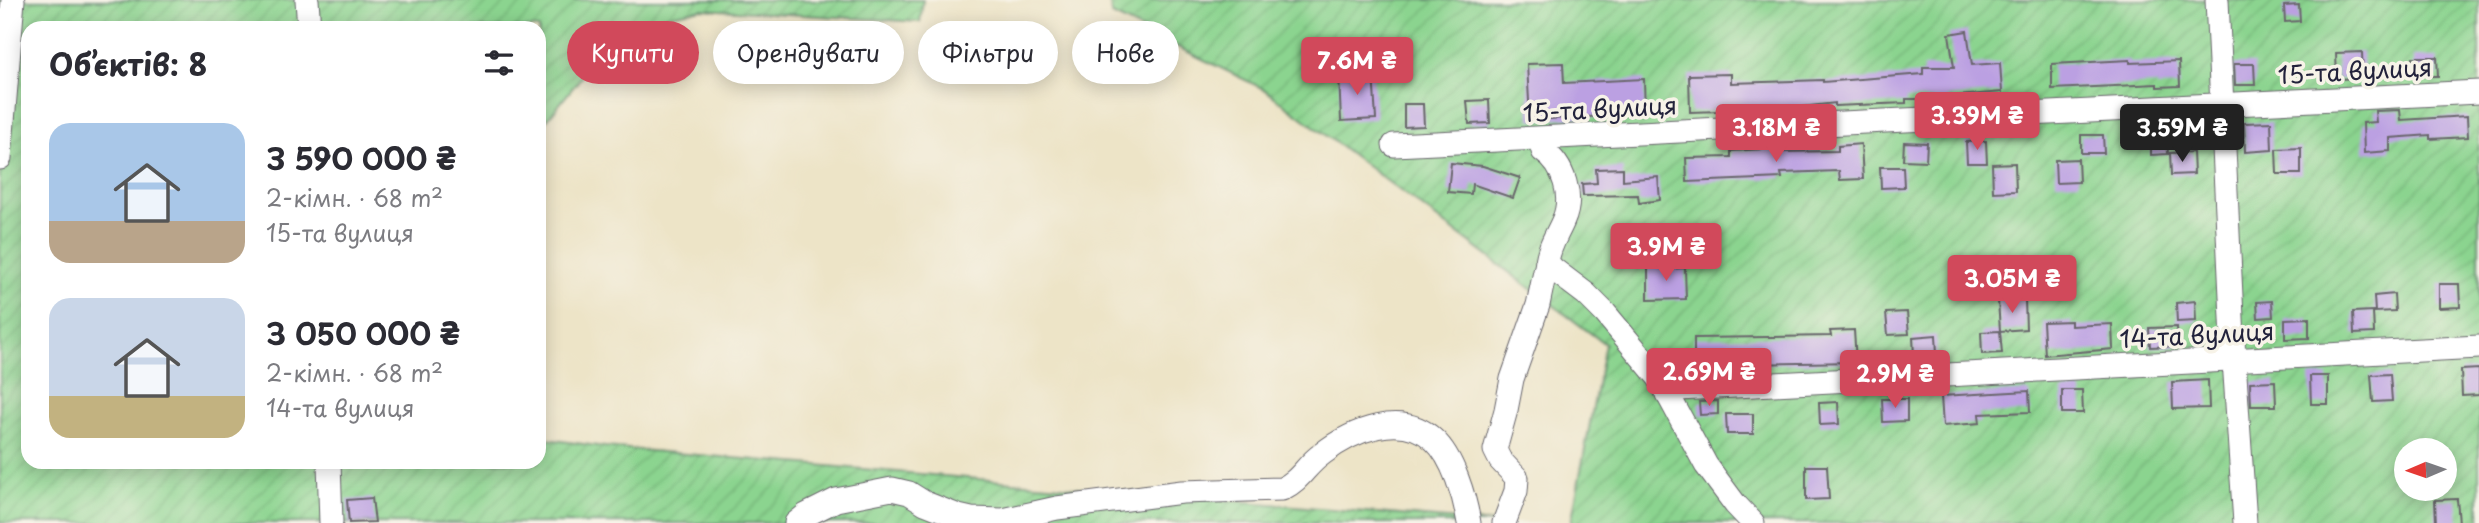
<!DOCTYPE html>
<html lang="uk">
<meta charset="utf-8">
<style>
:root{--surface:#fff;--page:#f7f7f7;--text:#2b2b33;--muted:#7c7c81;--accent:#d1495b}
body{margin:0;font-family:"Playpen Sans",sans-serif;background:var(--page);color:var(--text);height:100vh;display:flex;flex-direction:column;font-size:26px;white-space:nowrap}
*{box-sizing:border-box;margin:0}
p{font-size:23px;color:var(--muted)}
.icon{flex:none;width:38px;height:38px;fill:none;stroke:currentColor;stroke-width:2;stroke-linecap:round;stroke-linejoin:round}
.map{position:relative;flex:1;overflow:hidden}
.side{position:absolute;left:21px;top:21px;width:525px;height:448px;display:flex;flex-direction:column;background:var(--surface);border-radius:21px;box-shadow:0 4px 18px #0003}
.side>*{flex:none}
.hud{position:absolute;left:567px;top:21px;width:665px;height:63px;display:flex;gap:14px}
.needle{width:46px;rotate:268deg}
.fabs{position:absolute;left:2394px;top:438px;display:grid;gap:14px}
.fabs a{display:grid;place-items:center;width:63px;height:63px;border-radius:50%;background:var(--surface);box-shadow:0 4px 18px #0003;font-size:35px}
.price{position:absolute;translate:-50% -60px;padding:0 16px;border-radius:7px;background:var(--accent);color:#fff;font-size:23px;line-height:46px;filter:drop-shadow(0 2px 4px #0008)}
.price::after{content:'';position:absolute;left:50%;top:42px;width:21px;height:16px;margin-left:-10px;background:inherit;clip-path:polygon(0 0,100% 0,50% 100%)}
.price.selected{background:#222;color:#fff}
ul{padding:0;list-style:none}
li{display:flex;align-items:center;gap:21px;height:175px;padding:0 28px}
li span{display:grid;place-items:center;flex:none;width:196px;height:140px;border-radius:21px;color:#555}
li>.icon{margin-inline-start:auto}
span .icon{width:84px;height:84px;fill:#fffc;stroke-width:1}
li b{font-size:30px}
h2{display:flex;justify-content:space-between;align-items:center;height:84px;padding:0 28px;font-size:30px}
.chip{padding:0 24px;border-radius:32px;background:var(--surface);box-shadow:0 4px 18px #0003;font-size:24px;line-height:63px}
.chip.selected{background:var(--accent);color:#fff}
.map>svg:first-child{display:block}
.garden{fill:url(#garden-furrows);stroke:#567b65;stroke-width:2;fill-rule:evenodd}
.building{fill:#bba0e2}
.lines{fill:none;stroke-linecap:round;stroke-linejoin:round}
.minor-casing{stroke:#69666c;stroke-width:25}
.minor{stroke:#fff;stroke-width:23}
.labels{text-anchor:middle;stroke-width:7;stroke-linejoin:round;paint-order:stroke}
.street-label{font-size:24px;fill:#22223b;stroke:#f7f3e8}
</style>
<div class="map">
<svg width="2479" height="523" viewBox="0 0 2479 523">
<defs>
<pattern id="garden-furrows" width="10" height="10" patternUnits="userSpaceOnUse" patternTransform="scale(1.75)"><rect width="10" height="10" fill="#8bd48f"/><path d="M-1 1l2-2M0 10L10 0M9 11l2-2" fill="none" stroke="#78b67c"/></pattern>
</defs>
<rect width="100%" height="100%" fill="#f7f3e8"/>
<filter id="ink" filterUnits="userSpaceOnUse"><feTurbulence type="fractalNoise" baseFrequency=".0143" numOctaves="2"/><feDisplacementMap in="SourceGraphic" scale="14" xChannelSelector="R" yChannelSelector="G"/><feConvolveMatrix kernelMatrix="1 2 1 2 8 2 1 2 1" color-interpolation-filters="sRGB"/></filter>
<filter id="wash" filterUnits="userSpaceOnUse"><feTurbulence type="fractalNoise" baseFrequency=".00686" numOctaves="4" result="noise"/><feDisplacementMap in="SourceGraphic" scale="28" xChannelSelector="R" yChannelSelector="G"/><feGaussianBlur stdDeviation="1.57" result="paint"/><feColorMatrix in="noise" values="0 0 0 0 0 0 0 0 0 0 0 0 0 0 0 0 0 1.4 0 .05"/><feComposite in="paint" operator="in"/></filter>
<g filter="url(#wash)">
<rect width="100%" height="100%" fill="#ede4c7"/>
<g class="garden">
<polygon points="0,0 923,0 920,22 702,9 624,24 545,122 539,139 539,28 28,28 28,462 539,462 539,438 605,447 1494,523 0,523"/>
<path d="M1109,0h1370v523h-908l34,-179 -341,-255 -152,-74zM2406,450h39v38h-39z"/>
</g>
<g id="blocks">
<g class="building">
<polygon points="2299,5 2300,21 2285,22 2284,6"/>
<polygon points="1967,31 1972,65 2000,63 2002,92 1947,97 1947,99 1906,99 1906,103 1835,106 1835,103 1784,109 1690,112 1689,75 1731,74 1731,83 1823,80 1823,82 1923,74 1923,67 1954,67 1949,34"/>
<polygon points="2362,52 2363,78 2337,79 2336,53"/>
<polygon points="2413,57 2437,57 2438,76 2413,76"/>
<polygon points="2130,60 2130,63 2179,61 2180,86 2157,87 2157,84 2052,89 2052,64"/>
<polygon points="1563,63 1564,83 1644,79 1645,114 1530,120 1527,64"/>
<polygon points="2234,64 2254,64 2255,85 2235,85"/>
<polygon points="1373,73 1376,119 1341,121 1339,75"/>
<polygon points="1489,100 1490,123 1469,124 1467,101"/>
<polygon points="1404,104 1423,104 1424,126 1404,127"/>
<polygon points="2400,110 2401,120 2467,116 2468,137 2430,139 2430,135 2390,138 2390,151 2364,153 2363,123 2376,122 2375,111"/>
<polygon points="2271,122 2272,150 2245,152 2244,123"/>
<polygon points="2081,135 2103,135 2104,153 2081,153"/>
<polygon points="2167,136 2168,154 2151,155 2151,137"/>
<polygon points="1986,141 1987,163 1967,163 1966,142"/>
<polygon points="1904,142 1927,143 1926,161 1903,160"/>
<polygon points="1861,144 1863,179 1840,180 1839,171 1781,173 1782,178 1687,182 1686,158 1731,157 1731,151 1780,148 1781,152 1838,151 1838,146"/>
<polygon points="2301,148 2301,174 2277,174 2276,149"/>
<polygon points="2193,152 2194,174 2171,175 2170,153"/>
<polygon points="2078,159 2079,182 2056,183 2055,160"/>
<polygon points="1451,163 1483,166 1520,178 1513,198 1472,184 1471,194 1448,192"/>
<polygon points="2015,163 2016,191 1993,192 1992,164"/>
<polygon points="1880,167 1903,167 1904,187 1881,188"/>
<polygon points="1623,168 1623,180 1658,177 1660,200 1639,203 1638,195 1583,196 1582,184 1597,183 1596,169"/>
<polygon points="1648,265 1666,265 1666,269 1685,268 1686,299 1648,300"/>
<polygon points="2439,284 2459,284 2460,307 2439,308"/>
<polygon points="2394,294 2395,311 2375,312 2374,296"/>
<polygon points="2025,299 2026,329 2000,331 1998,300"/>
<polygon points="2195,301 2196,321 2177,322 2176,303"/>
<polygon points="2272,301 2273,317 2258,318 2257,302"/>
<polygon points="2373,311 2374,333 2354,334 2353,312"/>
<polygon points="1907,312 1909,334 1888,335 1886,313"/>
<polygon points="2309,318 2309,338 2285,339 2285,319"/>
<polygon points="2071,321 2071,326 2112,324 2113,349 2045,355 2043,322"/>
<polygon points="2177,327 2178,346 2150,347 2149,328"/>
<polygon points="1854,330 1856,362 1694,365 1694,338 1831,336 1830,331"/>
<polygon points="2000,331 2002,353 1982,354 1981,332"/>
<polygon points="1936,335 1937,354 1914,356 1913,337"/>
<polygon points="2479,369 2479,395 2462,396 2461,370"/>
<polygon points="2390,374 2392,401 2373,402 2371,375"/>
<polygon points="2310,376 2328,376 2328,404 2311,404"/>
<polygon points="2208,380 2209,408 2173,409 2172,382"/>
<polygon points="2275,381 2276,406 2251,406 2250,382"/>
<polygon points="2062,390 2082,390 2083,413 2062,413"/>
<polygon points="2029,391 2030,412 1979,414 1980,423 1943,426 1941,396"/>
<polygon points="1882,399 1907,399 1907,421 1883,422"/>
<polygon points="1718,401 1718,414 1700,415 1699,402"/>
<polygon points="1838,402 1839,424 1820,425 1819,403"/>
<polygon points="1726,414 1753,414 1753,434 1727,434"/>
<polygon points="1806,466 1827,466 1829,499 1806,500"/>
<polygon points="372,498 375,522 349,523 347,500"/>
<polygon points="2457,499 2459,523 2436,523 2435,500"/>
</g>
</g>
</g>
<g filter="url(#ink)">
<use href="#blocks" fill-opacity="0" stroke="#69666c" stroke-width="2"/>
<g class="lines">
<g class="minor-casing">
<g id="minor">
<polyline points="307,0 309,28"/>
<polyline points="2217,0 2234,360 2245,523"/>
<path d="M1540,139l3,12c21,14 31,46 20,70 -6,14 -14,25 -16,41l6,7 33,25 19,19 54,65 47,87 29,39 18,19"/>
<polyline points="1394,145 2479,92"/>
<polyline points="0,158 13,0"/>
<polyline points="1667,394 1678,389 2479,347"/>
<polyline points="329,462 331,523"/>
<path d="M796,523l10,-8 30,-15 56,-11 17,4 16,10 33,13 13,3 32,1 54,-12 125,-16 100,-3c20,-10 23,-23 40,-35 29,-23 80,-45 112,-14 19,17 31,58 35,83"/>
<polyline points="1504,523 1516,491 1517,478 1500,460 1495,450 1506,410 1512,379 1538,305 1547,262"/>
</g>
</g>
<use href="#minor" class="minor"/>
</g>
</g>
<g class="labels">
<g class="street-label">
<text transform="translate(2355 72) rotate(-3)" y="8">15-та вулиця</text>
<text transform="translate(1600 110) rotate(-3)" y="8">15-та вулиця</text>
<text transform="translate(2197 336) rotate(-3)" y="8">14-та вулиця</text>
</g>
</g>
</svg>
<div class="fabs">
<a><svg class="needle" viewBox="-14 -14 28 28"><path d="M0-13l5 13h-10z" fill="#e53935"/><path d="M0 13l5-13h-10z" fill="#7c7c81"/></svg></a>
</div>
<b class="price" style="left:1357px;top:97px">7.6M ₴</b>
<b class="price" style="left:1977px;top:152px">3.39M ₴</b>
<b class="price" style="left:1776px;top:164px">3.18M ₴</b>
<b class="price selected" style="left:2182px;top:164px">3.59M ₴</b>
<b class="price" style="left:1666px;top:283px">3.9M ₴</b>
<b class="price" style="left:2012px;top:315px">3.05M ₴</b>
<b class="price" style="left:1709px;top:408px">2.69M ₴</b>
<b class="price" style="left:1895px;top:410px">2.9M ₴</b>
<div class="hud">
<a class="chip selected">Купити</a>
<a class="chip">Орендувати</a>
<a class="chip">Фільтри</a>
<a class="chip">Нове</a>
</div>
<section class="side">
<h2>Об’єктів: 8<svg class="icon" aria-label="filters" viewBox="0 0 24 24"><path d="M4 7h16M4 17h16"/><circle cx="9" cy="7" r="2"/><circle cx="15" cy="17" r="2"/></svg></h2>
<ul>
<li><span style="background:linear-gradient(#a9c7e8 70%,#b9a48a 0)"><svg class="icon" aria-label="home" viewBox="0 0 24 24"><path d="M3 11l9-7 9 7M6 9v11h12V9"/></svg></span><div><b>3 590 000 ₴</b><p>2-кімн. · 68 m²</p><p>15-та вулиця</p></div></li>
<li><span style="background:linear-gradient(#c9d6e8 70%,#c2b280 0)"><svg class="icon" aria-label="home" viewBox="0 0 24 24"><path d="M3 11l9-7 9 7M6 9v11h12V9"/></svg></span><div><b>3 050 000 ₴</b><p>2-кімн. · 68 m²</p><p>14-та вулиця</p></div></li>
</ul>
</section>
</div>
